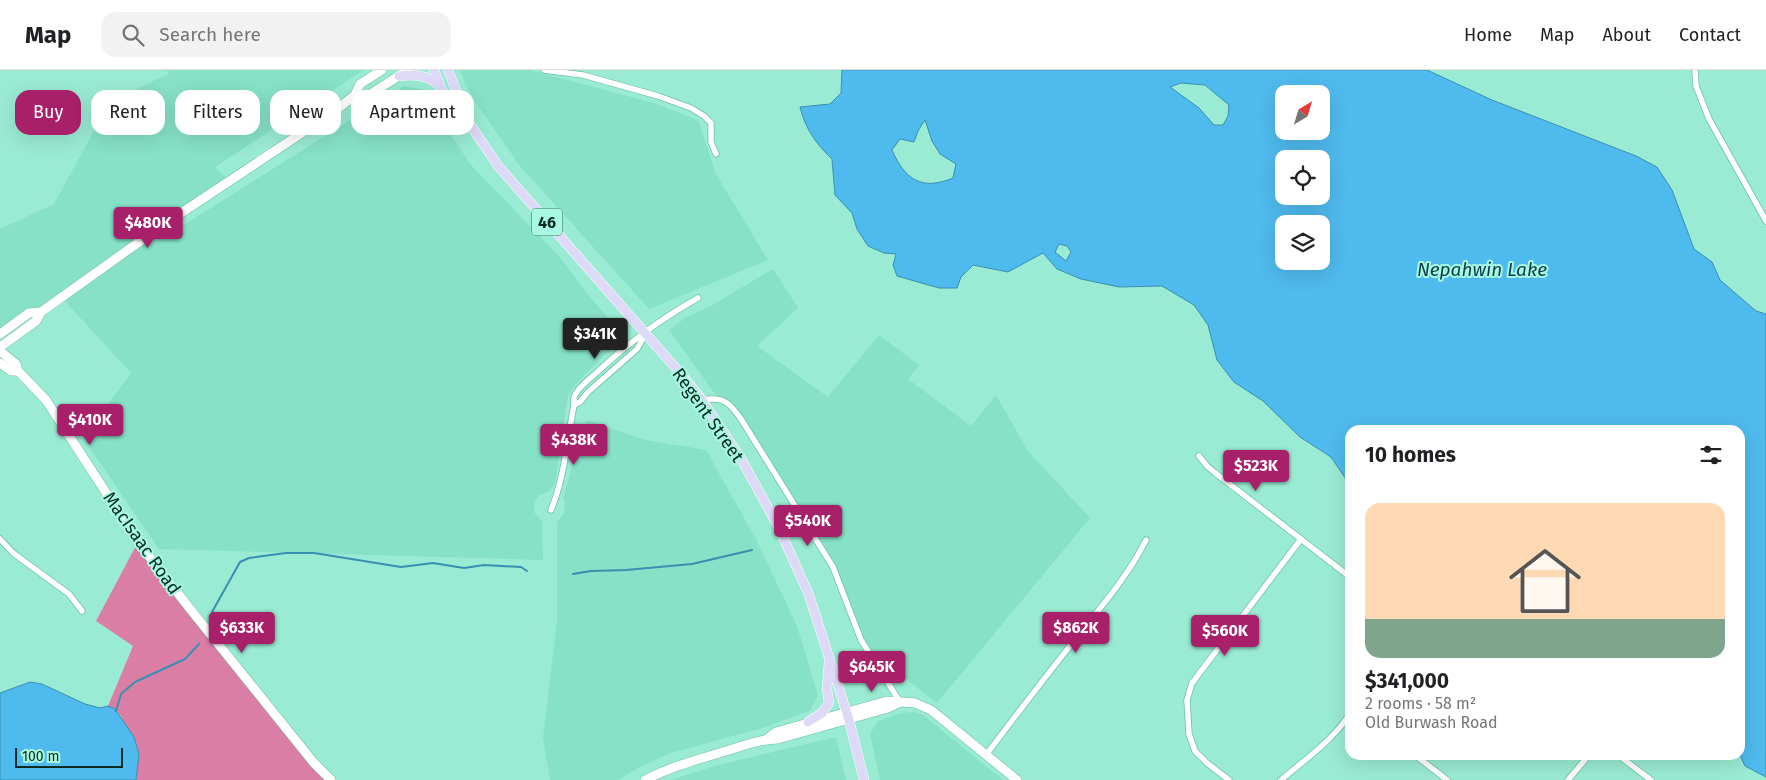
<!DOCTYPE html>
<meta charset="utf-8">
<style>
:root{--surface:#fff;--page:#f2f2f2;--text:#202124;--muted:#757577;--line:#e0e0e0;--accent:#a72069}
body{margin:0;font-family:"Fira Sans",sans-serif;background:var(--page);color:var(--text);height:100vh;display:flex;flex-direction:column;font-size:19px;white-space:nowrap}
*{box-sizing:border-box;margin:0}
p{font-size:16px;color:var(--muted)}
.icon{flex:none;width:28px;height:28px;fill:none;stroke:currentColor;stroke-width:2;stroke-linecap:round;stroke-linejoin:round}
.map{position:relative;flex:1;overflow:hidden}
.panel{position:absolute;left:1345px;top:355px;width:400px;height:335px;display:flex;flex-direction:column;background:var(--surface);border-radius:15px;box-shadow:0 5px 20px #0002}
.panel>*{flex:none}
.guide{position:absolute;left:15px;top:20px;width:475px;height:45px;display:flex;gap:10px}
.needle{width:32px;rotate:38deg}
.fabs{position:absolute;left:1275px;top:15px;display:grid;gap:10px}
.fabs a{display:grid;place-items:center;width:55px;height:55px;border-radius:10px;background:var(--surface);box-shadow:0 5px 20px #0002;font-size:25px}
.scale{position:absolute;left:15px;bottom:12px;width:108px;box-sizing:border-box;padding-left:5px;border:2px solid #072a22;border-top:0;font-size:14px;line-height:18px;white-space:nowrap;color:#072a22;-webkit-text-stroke:4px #a7f9e0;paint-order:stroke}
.price{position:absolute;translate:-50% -42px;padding:0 11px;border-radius:5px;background:var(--accent);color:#fff;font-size:16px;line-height:32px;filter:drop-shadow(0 1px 2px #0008)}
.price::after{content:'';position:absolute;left:50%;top:30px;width:15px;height:11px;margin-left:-8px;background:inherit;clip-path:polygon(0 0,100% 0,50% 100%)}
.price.on{background:#222;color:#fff}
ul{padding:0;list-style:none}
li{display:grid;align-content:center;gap:10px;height:265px;padding:0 20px}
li+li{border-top:1px solid var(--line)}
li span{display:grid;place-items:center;height:155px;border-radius:15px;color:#555}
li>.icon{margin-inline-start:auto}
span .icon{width:90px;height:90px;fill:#fffc;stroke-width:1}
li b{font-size:21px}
h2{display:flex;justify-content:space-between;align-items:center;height:60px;padding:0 20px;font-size:21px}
.tag{padding:0 18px;border-radius:15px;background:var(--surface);box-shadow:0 5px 20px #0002;font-size:18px;line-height:45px}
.tag.on{background:var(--accent);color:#fff}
header{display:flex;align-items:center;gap:30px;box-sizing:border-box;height:70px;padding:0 25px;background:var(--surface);border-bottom:1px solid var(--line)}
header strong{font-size:24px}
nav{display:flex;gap:28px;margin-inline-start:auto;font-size:18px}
.search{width:350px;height:45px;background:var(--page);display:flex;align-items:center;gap:12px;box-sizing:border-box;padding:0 18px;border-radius:15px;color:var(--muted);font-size:19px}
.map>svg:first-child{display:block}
.built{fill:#86e1c7}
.forest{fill:#db7ea6}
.water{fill:#4fbaee;stroke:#398fb1;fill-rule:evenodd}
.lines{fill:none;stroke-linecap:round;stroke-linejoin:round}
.stream{stroke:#398fb1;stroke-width:2}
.street-casing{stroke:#6ebea7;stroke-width:7}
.secondary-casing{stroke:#6ebea7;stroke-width:10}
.primary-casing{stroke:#fff;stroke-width:10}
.street{stroke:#fff;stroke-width:5.5}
.secondary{stroke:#fff;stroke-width:9}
.primary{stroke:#dfd9f8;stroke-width:9}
.labels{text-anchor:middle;stroke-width:4;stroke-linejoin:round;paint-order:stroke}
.shield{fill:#a7f9e0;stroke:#37685b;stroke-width:1}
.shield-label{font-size:16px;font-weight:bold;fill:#072a22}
.street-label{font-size:18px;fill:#072a22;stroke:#a7f9e0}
.water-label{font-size:19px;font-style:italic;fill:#0d3b51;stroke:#a7f9e0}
</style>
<header>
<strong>Map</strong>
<div class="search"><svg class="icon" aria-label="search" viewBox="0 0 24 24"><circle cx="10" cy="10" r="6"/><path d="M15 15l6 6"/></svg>Search here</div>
<nav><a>Home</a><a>Map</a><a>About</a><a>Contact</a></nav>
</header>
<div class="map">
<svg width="1766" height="710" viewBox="0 0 1766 710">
<rect width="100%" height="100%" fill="#9aebd3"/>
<g class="built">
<polygon points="166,0 364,0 215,97 229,110 160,157 168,165 404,16 427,20 451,65 471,95 558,185 590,227 615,256 617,272 574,316 568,326 555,413 550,421 539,425 534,432 534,442 542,452 543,490 159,479 83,368 131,303 61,227 29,243 0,264 0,159 54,134 97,55 127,24 169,3"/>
<polygon points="460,0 530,0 654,33 698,50 716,104 768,190 649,239 520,96 478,36 464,11"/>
<polygon points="773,199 798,238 757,276 828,327 879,265 919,295 908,309 971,356 996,325 1028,381 1090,448 937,633 867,579 833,497 731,335 718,328 669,260 685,248 711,236"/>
<polygon points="587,350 645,370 706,380 757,471 797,556 818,625 810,641 762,658 671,683 640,697 618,710 550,710 543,667 557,552 557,452 564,444 565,434 563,429 579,371"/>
<polygon points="913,642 923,645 1003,710 880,710 870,664 878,651 901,643"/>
<polygon points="836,667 846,710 671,710 718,695"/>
</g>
<polygon class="forest" points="138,472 331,710 136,710 137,706 121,646 115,639 108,636 133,576 96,551"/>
<g class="water">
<path d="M842,0h585l65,30 144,56 21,11 15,23 22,59 18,13 8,18 36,31 10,3v463l-21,-11 -5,-11v-325h-390v55l-19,-28 -31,-20 -37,-36 -29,-19 -17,-22 -9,-35 -14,-20 -32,-19 -43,1 -38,-8 -24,-10 -14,-16 -35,19 -35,-7 -12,12 -4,11h-18l-42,-12 -4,-11 3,-11 -12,-1 -16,-7 -11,-17 -5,-16 -17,-18 -3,-36c-16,-15 -27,-31 -32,-52l30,-3 11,-11zM1181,13l24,2 24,20 -1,11 -5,9h-9l-15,-17 -29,-21zM1284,24h37v37h-37zM925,50l7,21 8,13 16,10 -3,14c-31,13 -48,2 -61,-28l8,-11 14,3 4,-11zM1284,89h37v37h-37zM1284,154h37v37h-37zM1059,174l8,2 4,6 -5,9 -11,-9z"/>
<polygon points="30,612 42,614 85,634 100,638 108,636 115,639 134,667 139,684 136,710 0,710 0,623"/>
</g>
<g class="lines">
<g class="stream">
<polyline points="573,504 591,501 626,500 692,494 752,480"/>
<polyline points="212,542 240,492 249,488 286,483 314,483 401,497 433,493 464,498 484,495 521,497 527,501"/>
<polyline points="116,641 121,624 135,612 185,589 199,574"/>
</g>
<g class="street-casing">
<g id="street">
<polyline points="544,0 583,5 658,26 691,38 704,46 711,53 711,72 716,84"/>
<polyline points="1695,0 1696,16 1709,49 1766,151"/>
<path d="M702,330c21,-4 27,2 39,19l92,148 28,73 39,62"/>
<polyline points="574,335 580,332 588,322 637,279 645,265"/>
<polyline points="1199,386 1207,396 1214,402 1350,507"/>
<path d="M551,440c14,-34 16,-70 23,-105 0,-1 0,-7 0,-8 3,-9 14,-17 21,-23 31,-29 65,-55 103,-76"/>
<polyline points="0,469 13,483 69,524 82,541"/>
<path d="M986,685c30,-40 60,-79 91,-118 25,-31 51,-61 69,-97"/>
<polyline points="1415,685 1447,710"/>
<polyline points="1618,685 1651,710"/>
<polyline points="1229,710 1207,693 1195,681 1189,664 1187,630 1192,613 1301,469"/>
<path d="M1281,710c22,-19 55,-42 69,-67"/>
<polyline points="1568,710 1589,685"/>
</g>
</g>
<g class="secondary-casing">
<g id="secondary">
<polyline points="355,25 369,25 408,0"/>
<polyline points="0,264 29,243 41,242"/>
<polyline points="0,277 36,251 41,242 160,157 335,41 355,25 360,14 382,0"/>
<polyline points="0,281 16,294 18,301 46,330 138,472 191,540 314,693 331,710"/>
<polyline points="0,293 11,301 18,301"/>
<polyline points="767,669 776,662 887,631 915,633 931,640 1017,710"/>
<path d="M645,710c27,-14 55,-21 84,-30 16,-5 32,-11 49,-11l110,-31 12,-6"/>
</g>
</g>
<g class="primary-casing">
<g id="primary">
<polyline points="434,0 445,28 456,34 499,97 681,304 702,330 740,387 778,456 809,525 849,650 864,710"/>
<polyline points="448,0 457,23 456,34"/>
<path d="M399,6c17,-2 28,-1 41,10"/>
<polyline points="808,652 822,643 829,633 827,619 829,593"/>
</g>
</g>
<use href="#street" class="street"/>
<use href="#secondary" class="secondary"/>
<use href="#primary" class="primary"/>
</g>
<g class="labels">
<rect class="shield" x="532" y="138.5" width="30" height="27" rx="4"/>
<g class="shield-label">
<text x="547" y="158">46</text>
</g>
<g class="street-label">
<text transform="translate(708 345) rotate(55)" y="6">Regent Street</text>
<text transform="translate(142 473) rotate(55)" y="6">MacIsaac Road</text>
</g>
<g class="water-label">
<text x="1482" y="206">Nepahwin Lake</text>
</g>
</g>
</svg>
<div class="fabs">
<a><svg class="needle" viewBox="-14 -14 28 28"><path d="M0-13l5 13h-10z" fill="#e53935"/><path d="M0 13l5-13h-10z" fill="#757577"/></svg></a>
<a><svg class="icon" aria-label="locate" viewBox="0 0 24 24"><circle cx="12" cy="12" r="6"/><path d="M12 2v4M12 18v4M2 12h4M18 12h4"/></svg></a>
<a><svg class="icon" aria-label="layers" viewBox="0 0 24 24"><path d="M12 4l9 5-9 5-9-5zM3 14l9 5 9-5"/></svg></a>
</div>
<div class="scale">100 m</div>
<b class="price" style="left:148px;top:179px">$480K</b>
<b class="price on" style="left:595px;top:290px">$341K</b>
<b class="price" style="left:90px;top:376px">$410K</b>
<b class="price" style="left:574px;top:396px">$438K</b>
<b class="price" style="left:1256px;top:422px">$523K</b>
<b class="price" style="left:808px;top:477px">$540K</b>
<b class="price" style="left:242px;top:584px">$633K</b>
<b class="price" style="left:1076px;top:584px">$862K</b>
<b class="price" style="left:1225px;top:587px">$560K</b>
<b class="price" style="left:872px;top:623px">$645K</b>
<div class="guide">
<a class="tag on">Buy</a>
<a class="tag">Rent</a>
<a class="tag">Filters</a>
<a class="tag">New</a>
<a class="tag">Apartment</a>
</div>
<section class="panel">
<h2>10 homes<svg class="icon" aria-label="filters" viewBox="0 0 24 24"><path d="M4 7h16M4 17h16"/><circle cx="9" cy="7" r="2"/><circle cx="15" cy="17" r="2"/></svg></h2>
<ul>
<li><span style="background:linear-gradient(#ffd9b3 75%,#7fa58c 0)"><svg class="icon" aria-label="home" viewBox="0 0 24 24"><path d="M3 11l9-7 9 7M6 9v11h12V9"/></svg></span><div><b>$341,000</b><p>2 rooms · 58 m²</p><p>Old Burwash Road</p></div></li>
</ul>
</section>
</div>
